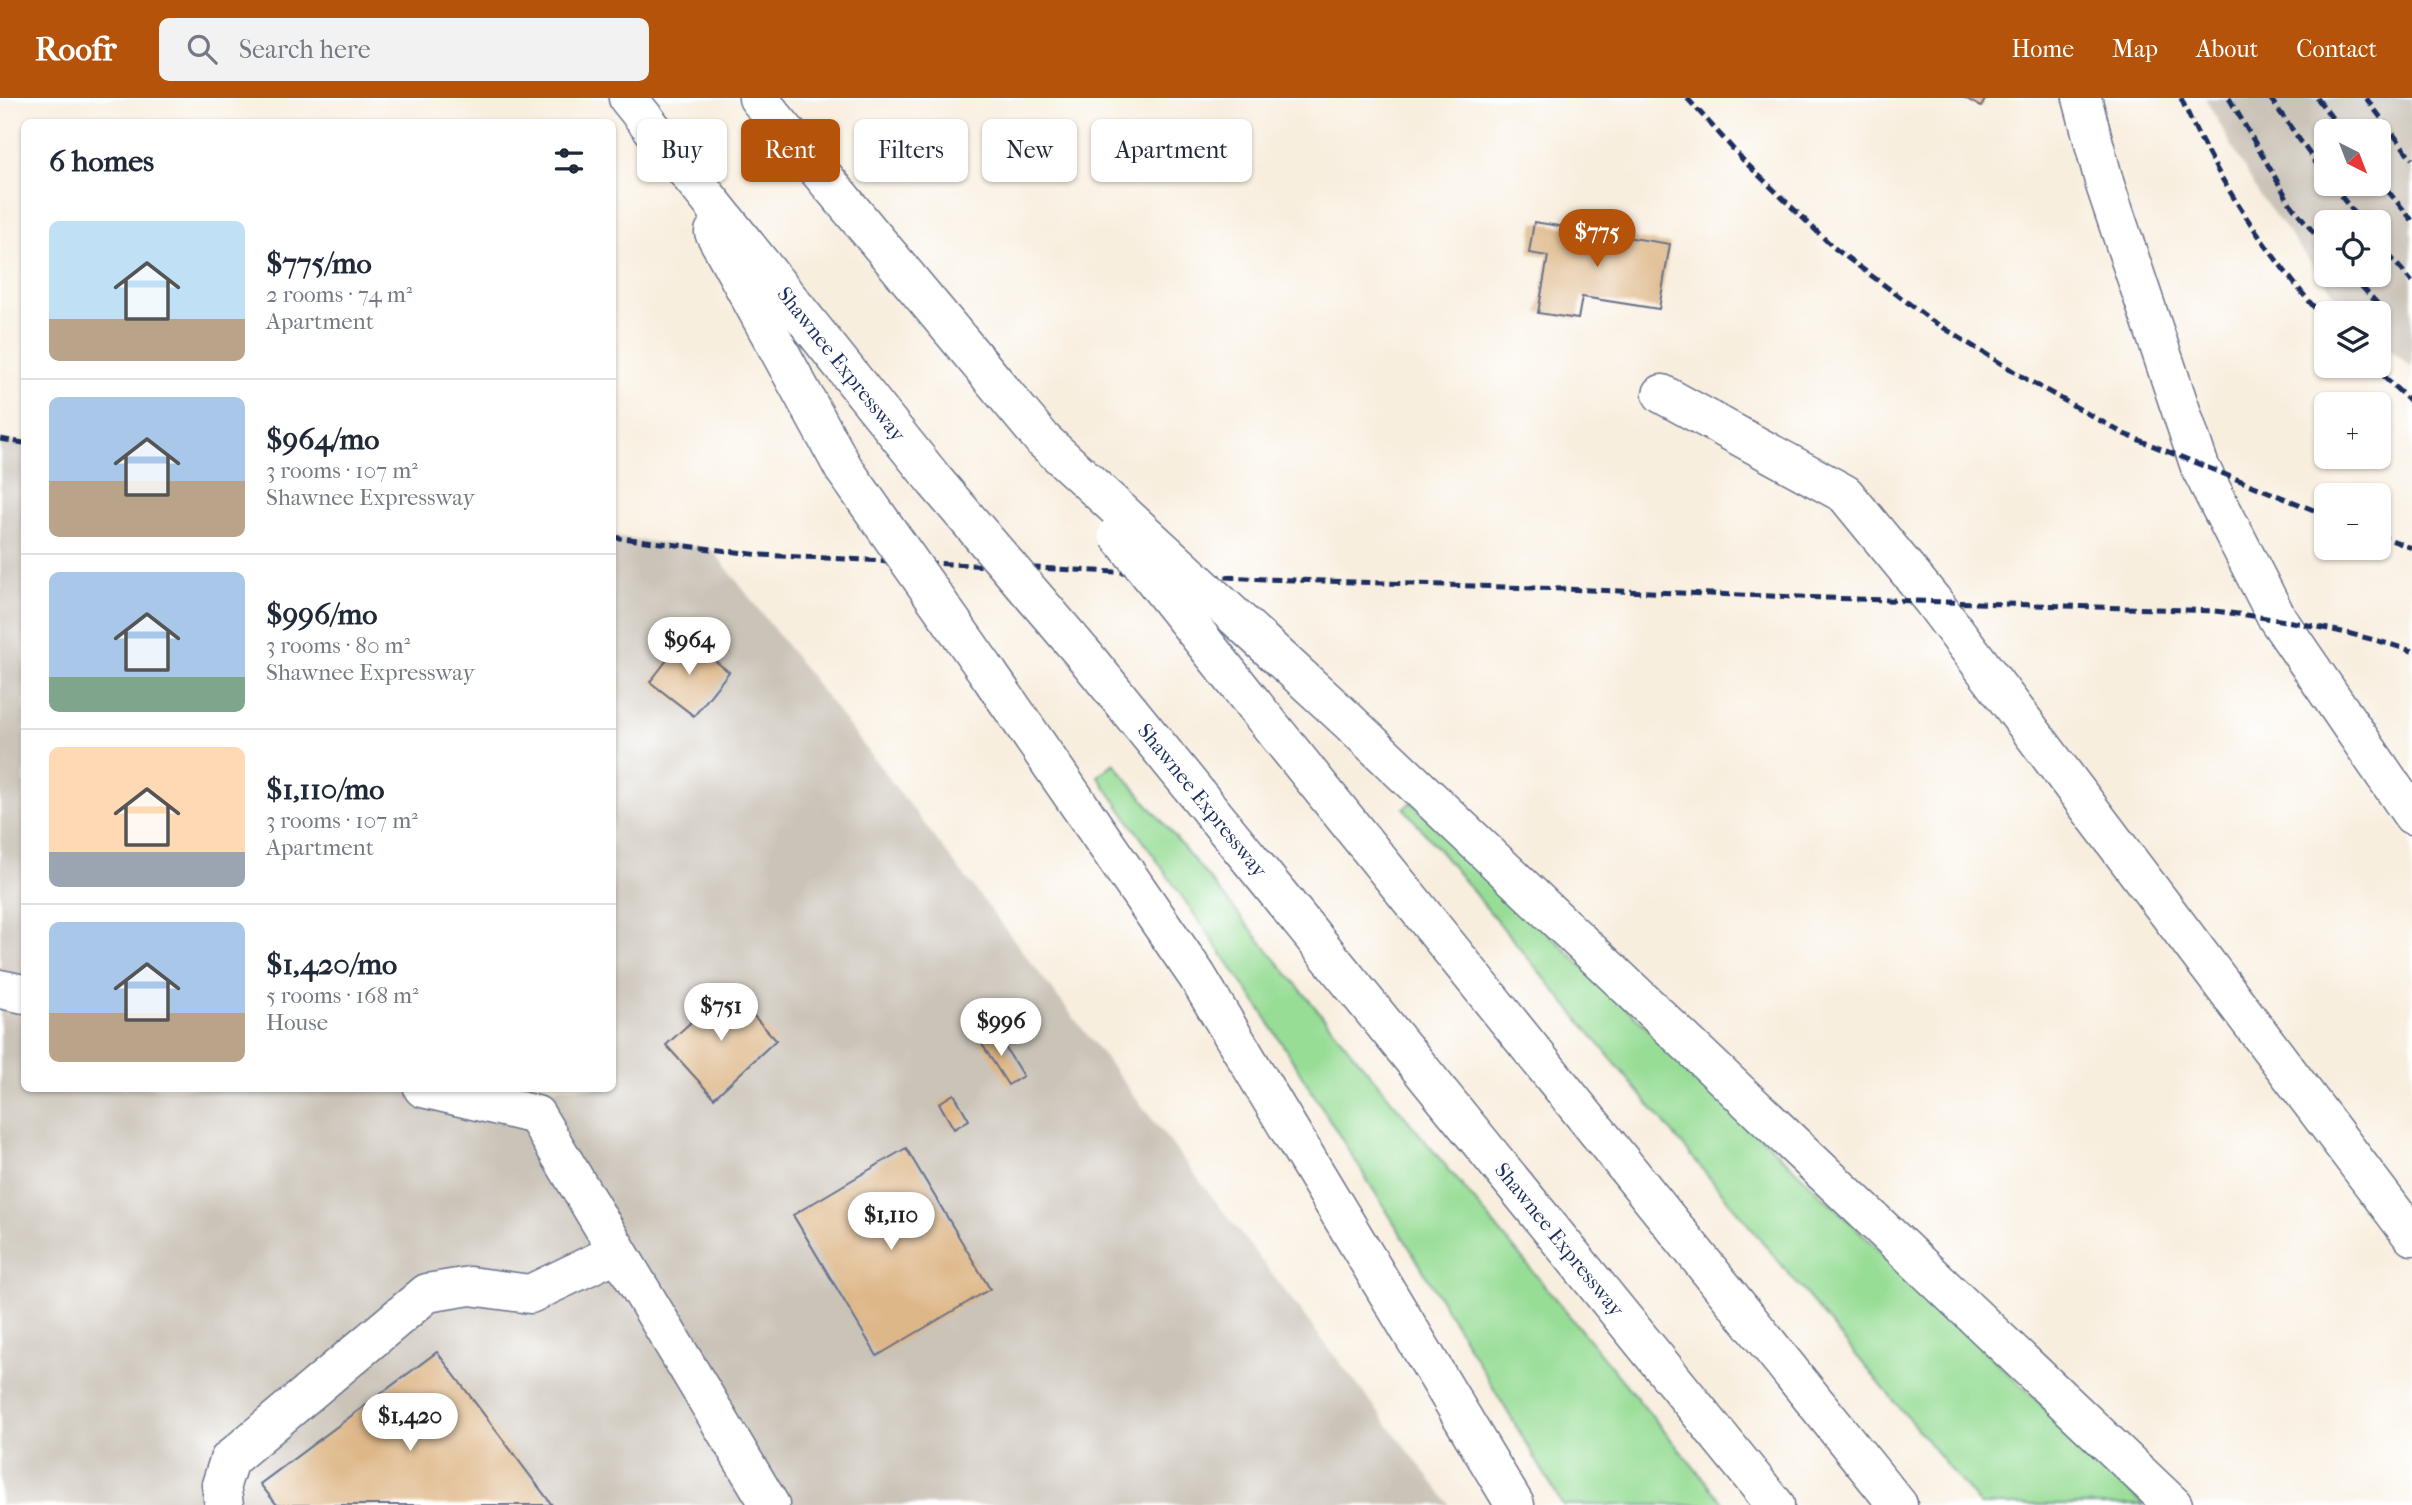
<!DOCTYPE html>
<meta charset="utf-8">
<style>
:root{--surface:#fff;--page:#f2f2f3;--text:#1f2937;--muted:#747a83;--line:#e0e1e3;--accent:#b45309}
body{margin:0;font-family:"IM FELL French Canon",serif;background:var(--page);color:var(--text);height:100vh;display:flex;flex-direction:column;font-size:26px;white-space:nowrap}
*{box-sizing:border-box;margin:0}
p{font-size:23px;color:var(--muted)}
.icon{flex:none;width:38px;height:38px;fill:none;stroke:currentColor;stroke-width:2;stroke-linecap:round;stroke-linejoin:round}
.map{position:relative;flex:1;overflow:hidden}
.details{position:absolute;left:21px;top:21px;width:595px;height:973px;display:flex;flex-direction:column;background:var(--surface);border-radius:10px;box-shadow:0 2px 5px #0004}
.details>*{flex:none}
.top-card{position:absolute;left:637px;top:21px;width:665px;height:63px;display:flex;gap:14px}
.needle{width:46px;rotate:138deg}
.fabs{position:absolute;left:2314px;top:21px;display:grid;gap:14px}
.fabs a{display:grid;place-items:center;width:77px;height:77px;border-radius:10px;background:var(--surface);box-shadow:0 2px 5px #0004;font-size:35px}
.price{position:absolute;translate:-50% -60px;padding:0 16px;border-radius:24px;background:#fff;color:#222;font-size:23px;line-height:46px;filter:drop-shadow(0 2px 4px #0008)}
.price::after{content:'';position:absolute;left:50%;top:42px;width:21px;height:16px;margin-left:-10px;background:inherit;clip-path:polygon(0 0,100% 0,50% 100%)}
.price.active{background:var(--accent);color:#fff}
ul{padding:0;list-style:none}
li{display:flex;align-items:center;gap:21px;height:175px;padding:0 28px}
li+li{border-top:2px solid var(--line)}
li span{display:grid;place-items:center;flex:none;width:196px;height:140px;border-radius:10px;color:#555}
li>.icon{margin-inline-start:auto}
span .icon{width:84px;height:84px;fill:#fffc;stroke-width:1}
li b{font-size:30px}
h2{display:flex;justify-content:space-between;align-items:center;height:84px;padding:0 28px;font-size:30px}
.chip{padding:0 24px;border-radius:10px;background:var(--surface);box-shadow:0 2px 5px #0004;font-size:24px;line-height:63px}
.chip.active{background:var(--accent);color:#fff}
header{display:flex;align-items:center;gap:42px;box-sizing:border-box;height:98px;padding:0 35px;background:var(--accent);color:#fff}
header strong{font-size:33px}
nav{display:flex;gap:38px;margin-inline-start:auto;font-size:24px}
.search{width:490px;height:63px;background:var(--page);display:flex;align-items:center;gap:18px;box-sizing:border-box;padding:0 24px;border-radius:10px;color:var(--muted);font-size:26px}
.map>svg:first-child{display:block}
.industrial{fill:#cac3b8;fill-rule:evenodd}
.green{fill:#98dd96;stroke:#5a867a;stroke-width:2}
.building{fill:#deb788}
.lines{fill:none;stroke-linecap:round;stroke-linejoin:round}
.minor-casing{stroke:#68728b;stroke-width:41}
.highway-casing{stroke:#68728b;stroke-width:41}
.minor{stroke:#fff;stroke-width:38}
.highway{stroke:#fff;stroke-width:38}
.rail{stroke:#1b2f5e;stroke-width:5;stroke-dasharray:10 5;stroke-linecap:butt}
.highway-bridge-casing{stroke:#68728b;stroke-width:41;stroke-linecap:butt}
.highway-bridge{stroke:#fff;stroke-width:38}
.labels{text-anchor:middle;stroke-width:7;stroke-linejoin:round;paint-order:stroke}
.street-label{font-size:21px;fill:#1b2f5e;stroke:#fff}
</style>
<header>
<strong>Roofr</strong>
<div class="search"><svg class="icon" aria-label="search" viewBox="0 0 24 24"><circle cx="10" cy="10" r="6"/><path d="M15 15l6 6"/></svg>Search here</div>
<nav><a>Home</a><a>Map</a><a>About</a><a>Contact</a></nav>
</header>
<div class="map">
<svg width="2412" height="1407" viewBox="0 0 2412 1407">
<rect width="100%" height="100%" fill="#fff"/>
<filter id="ink" filterUnits="userSpaceOnUse"><feTurbulence type="fractalNoise" baseFrequency=".0143" numOctaves="2"/><feDisplacementMap in="SourceGraphic" scale="14" xChannelSelector="R" yChannelSelector="G"/><feConvolveMatrix kernelMatrix="1 2 1 2 8 2 1 2 1" color-interpolation-filters="sRGB"/></filter>
<filter id="wash" filterUnits="userSpaceOnUse"><feTurbulence type="fractalNoise" baseFrequency=".00686" numOctaves="4" result="noise"/><feDisplacementMap in="SourceGraphic" scale="28" xChannelSelector="R" yChannelSelector="G"/><feGaussianBlur stdDeviation="1.57" result="paint"/><feColorMatrix in="noise" values="0 0 0 0 0 0 0 0 0 0 0 0 0 0 0 0 0 1.4 0 .05"/><feComposite in="paint" operator="in"/></filter>
<g filter="url(#wash)">
<rect width="100%" height="100%" fill="#f8eede"/>
<g class="industrial">
<path d="M2205,0h207v270l-34,-30v-25h-29l-89,-117zM2326,33h52v53h-52zM2326,124h52v53h-52z"/>
<polygon points="0,341 24,345 24,990 612,990 613,439 712,451 1450,1407 0,1407"/>
</g>
<g class="green">
<polygon points="1114,665 1725,1407 1563,1407 1411,1152 1261,912 1098,678"/>
<polygon points="1411,704 2123,1385 2143,1407 1980,1407 1404,710"/>
</g>
<g id="blocks">
<g class="building">
<polygon points="1965,0 1986,0 1981,9"/>
<polygon points="1534,124 1670,146 1659,211 1582,199 1578,221 1538,215 1548,158 1529,155"/>
<polygon points="685,539 729,574 694,618 650,584"/>
<polygon points="728,890 776,942 714,1000 666,947"/>
<polygon points="995,933 1023,978 1008,987 980,943"/>
<polygon points="954,996 969,1022 954,1031 939,1005"/>
<polygon points="906,1050 990,1191 877,1258 793,1117"/>
<polygon points="437,1254 552,1407 277,1407 260,1386"/>
</g>
</g>
</g>
<g filter="url(#ink)">
<use href="#blocks" fill-opacity="0" stroke="#68728b" stroke-width="2"/>
<g class="lines">
<g class="minor-casing">
<g id="minor">
<polyline points="2082,0 2105,87 2200,369 2277,520 2412,717"/>
<polyline points="1662,296 1845,396 1932,502 2412,1138"/>
<polyline points="0,891 24,896"/>
<polyline points="423,990 536,1017 770,1407"/>
<polyline points="224,1407 221,1387 229,1362 427,1195 470,1188 530,1196 618,1154"/>
</g>
</g>
<g class="highway-casing">
<g id="highway">
<path id="s1" d="M628,0l307,383"/>
<polyline points="758,0 1043,342"/>
<polyline points="714,134 844,371"/>
<path id="s2" d="M1085,558l690,849"/>
<polyline points="988,575 1197,878 1515,1407"/>
<polyline points="1254,607 1898,1407"/>
<polyline points="1343,618 2173,1407"/>
</g>
</g>
<use href="#minor" class="minor"/>
<use href="#highway" class="highway"/>
<g class="rail">
<polyline points="1687,0 1744,63 1833,149 1931,222 2026,281 2124,336 2326,417"/>
<path d="M2181,0c35,81 87,157 145,223"/>
<polyline points="2229,0 2290,105 2326,150"/>
<polyline points="2270,0 2326,79"/>
<polyline points="2317,0 2342,33"/>
<polyline points="2366,0 2412,61"/>
<polyline points="2378,81 2412,122"/>
<polyline points="2331,86 2362,124"/>
<polyline points="2378,144 2412,184"/>
<polyline points="2351,177 2389,218"/>
<polyline points="2372,268 2412,305"/>
<polyline points="0,341 24,345"/>
<polyline points="2378,437 2412,450"/>
<path d="M612,439l149,18 504,24 949,32c68,8 133,19 198,40"/>
</g>
<g class="highway-bridge-casing">
<g id="highway-bridge">
<polyline points="1043,342 1343,618"/>
<polyline points="844,371 988,575"/>
<polyline points="935,383 1085,558"/>
<polyline points="1118,436 1254,607"/>
</g>
</g>
<use href="#highway-bridge" class="highway-bridge"/>
</g>
</g>
<g class="labels">
<g class="street-label">
<text dy="7" stroke="none"><textPath href="#s1" startOffset="341">Shawnee Expressway</textPath></text>
<text dy="7" stroke="none"><textPath href="#s2" startOffset="186">Shawnee Expressway</textPath></text>
<text dy="7" stroke="none"><textPath href="#s2" startOffset="752">Shawnee Expressway</textPath></text>
</g>
</g>
</svg>
<div class="fabs">
<a><svg class="needle" viewBox="-14 -14 28 28"><path d="M0-13l5 13h-10z" fill="#e53935"/><path d="M0 13l5-13h-10z" fill="#747a83"/></svg></a>
<a><svg class="icon" aria-label="locate" viewBox="0 0 24 24"><circle cx="12" cy="12" r="6"/><path d="M12 2v4M12 18v4M2 12h4M18 12h4"/></svg></a>
<a><svg class="icon" aria-label="layers" viewBox="0 0 24 24"><path d="M12 4l9 5-9 5-9-5zM3 14l9 5 9-5"/></svg></a>
<a>+</a>
<a>−</a>
</div>
<b class="price active" style="left:1597px;top:171px">$775</b>
<b class="price" style="left:689px;top:579px">$964</b>
<b class="price" style="left:721px;top:945px">$751</b>
<b class="price" style="left:1001px;top:960px">$996</b>
<b class="price" style="left:891px;top:1154px">$1,110</b>
<b class="price" style="left:410px;top:1355px">$1,420</b>
<div class="top-card">
<a class="chip">Buy</a>
<a class="chip active">Rent</a>
<a class="chip">Filters</a>
<a class="chip">New</a>
<a class="chip">Apartment</a>
</div>
<section class="details">
<h2>6 homes<svg class="icon" aria-label="filters" viewBox="0 0 24 24"><path d="M4 7h16M4 17h16"/><circle cx="9" cy="7" r="2"/><circle cx="15" cy="17" r="2"/></svg></h2>
<ul>
<li><span style="background:linear-gradient(#bfe0f5 70%,#b9a48a 0)"><svg class="icon" aria-label="home" viewBox="0 0 24 24"><path d="M3 11l9-7 9 7M6 9v11h12V9"/></svg></span><div><b>$775/mo</b><p>2 rooms · 74 m²</p><p>Apartment</p></div></li>
<li><span style="background:linear-gradient(#a9c7e8 60%,#b9a48a 0)"><svg class="icon" aria-label="home" viewBox="0 0 24 24"><path d="M3 11l9-7 9 7M6 9v11h12V9"/></svg></span><div><b>$964/mo</b><p>3 rooms · 107 m²</p><p>Shawnee Expressway</p></div></li>
<li><span style="background:linear-gradient(#a9c7e8 75%,#7fa58c 0)"><svg class="icon" aria-label="home" viewBox="0 0 24 24"><path d="M3 11l9-7 9 7M6 9v11h12V9"/></svg></span><div><b>$996/mo</b><p>3 rooms · 80 m²</p><p>Shawnee Expressway</p></div></li>
<li><span style="background:linear-gradient(#ffd9b3 75%,#9aa5b1 0)"><svg class="icon" aria-label="home" viewBox="0 0 24 24"><path d="M3 11l9-7 9 7M6 9v11h12V9"/></svg></span><div><b>$1,110/mo</b><p>3 rooms · 107 m²</p><p>Apartment</p></div></li>
<li><span style="background:linear-gradient(#a9c7e8 65%,#b9a48a 0)"><svg class="icon" aria-label="home" viewBox="0 0 24 24"><path d="M3 11l9-7 9 7M6 9v11h12V9"/></svg></span><div><b>$1,420/mo</b><p>5 rooms · 168 m²</p><p>House</p></div></li>
</ul>
</section>
</div>
